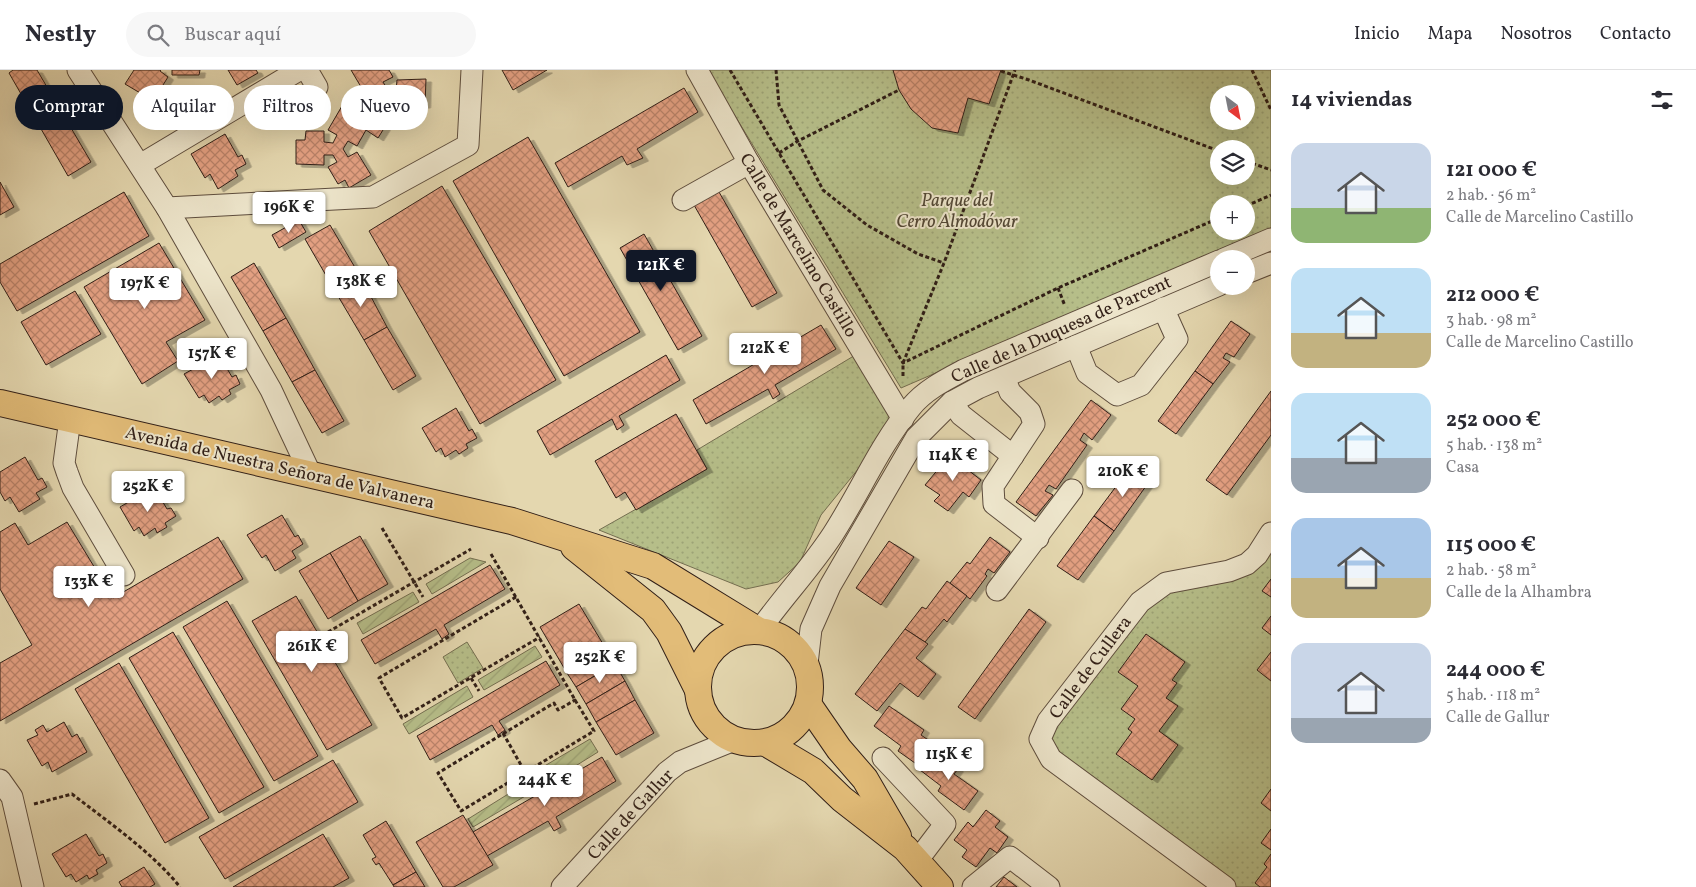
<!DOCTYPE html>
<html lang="es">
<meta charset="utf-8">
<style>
:root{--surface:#fff;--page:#f7f7f7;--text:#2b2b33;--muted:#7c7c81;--line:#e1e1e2;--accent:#111827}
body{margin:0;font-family:Vollkorn,serif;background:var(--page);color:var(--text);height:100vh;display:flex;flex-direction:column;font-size:19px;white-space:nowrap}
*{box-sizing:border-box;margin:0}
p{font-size:16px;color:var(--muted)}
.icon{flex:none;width:28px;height:28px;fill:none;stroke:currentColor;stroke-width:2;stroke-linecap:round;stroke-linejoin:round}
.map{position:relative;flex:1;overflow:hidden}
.drawer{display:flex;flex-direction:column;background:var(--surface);width:425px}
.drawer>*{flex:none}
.guide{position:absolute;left:15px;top:15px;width:475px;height:45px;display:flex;gap:10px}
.needle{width:32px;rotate:148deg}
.controls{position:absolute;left:1210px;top:15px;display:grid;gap:10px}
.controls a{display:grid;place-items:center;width:45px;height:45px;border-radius:50%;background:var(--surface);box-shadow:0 5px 20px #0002;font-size:25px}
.price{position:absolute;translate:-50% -42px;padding:0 11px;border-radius:5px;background:#fff;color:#222;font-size:16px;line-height:32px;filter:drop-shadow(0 1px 2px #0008)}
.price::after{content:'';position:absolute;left:50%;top:30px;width:15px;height:11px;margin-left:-8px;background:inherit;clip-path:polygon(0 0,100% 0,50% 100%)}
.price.on{background:var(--accent);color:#fff}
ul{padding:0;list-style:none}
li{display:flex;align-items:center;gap:15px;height:125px;padding:0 20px}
li span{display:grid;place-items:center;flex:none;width:140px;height:100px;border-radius:15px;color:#555}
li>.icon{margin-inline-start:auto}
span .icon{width:60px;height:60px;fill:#fffc;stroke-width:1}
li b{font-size:21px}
h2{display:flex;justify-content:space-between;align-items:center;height:60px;padding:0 20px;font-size:21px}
.tag{padding:0 18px;border-radius:22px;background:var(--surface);box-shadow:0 5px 20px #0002;font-size:18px;line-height:45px}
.tag.on{background:var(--accent);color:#fff}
header{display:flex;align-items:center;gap:30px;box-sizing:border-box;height:70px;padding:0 25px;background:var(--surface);border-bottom:1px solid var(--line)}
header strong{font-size:24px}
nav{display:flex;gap:28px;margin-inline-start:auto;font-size:18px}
.search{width:350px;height:45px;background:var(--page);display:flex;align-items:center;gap:12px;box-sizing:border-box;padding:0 18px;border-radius:28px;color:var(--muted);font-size:19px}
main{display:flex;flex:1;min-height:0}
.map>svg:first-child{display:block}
.grass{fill:url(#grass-dots);stroke:#746e50;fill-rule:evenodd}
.garden{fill:url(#garden-furrows);stroke:#746e50}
.building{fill:url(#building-cross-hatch);stroke:#311f17;filter:url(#shadow)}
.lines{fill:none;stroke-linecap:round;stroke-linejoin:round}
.minor-casing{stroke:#5e4d3d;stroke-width:23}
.major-casing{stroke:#311f17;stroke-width:28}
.path{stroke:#311f17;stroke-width:3;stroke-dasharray:4 2.5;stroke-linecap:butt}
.minor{stroke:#ede5cb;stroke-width:21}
.major{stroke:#e2bc78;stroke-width:26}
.labels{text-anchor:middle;stroke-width:4;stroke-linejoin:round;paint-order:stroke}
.park-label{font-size:18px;font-style:italic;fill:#524734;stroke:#ede5cb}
.street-label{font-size:18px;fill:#311f17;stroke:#ede5cb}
</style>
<header>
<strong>Nestly</strong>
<div class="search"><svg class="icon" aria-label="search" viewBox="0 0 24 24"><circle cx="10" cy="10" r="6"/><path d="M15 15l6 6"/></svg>Buscar aquí</div>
<nav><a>Inicio</a><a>Mapa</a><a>Nosotros</a><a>Contacto</a></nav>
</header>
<main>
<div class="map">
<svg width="1271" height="817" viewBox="0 0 1271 817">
<defs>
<pattern id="grass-dots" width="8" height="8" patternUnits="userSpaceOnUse" patternTransform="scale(1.25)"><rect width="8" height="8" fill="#b6be89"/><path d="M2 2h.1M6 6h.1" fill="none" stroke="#9da376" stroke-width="1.8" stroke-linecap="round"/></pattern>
<pattern id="garden-furrows" width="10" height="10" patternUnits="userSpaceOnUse" patternTransform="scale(1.25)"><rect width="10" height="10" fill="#b6be89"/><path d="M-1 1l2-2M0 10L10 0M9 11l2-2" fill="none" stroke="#9da376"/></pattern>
<pattern id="building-cross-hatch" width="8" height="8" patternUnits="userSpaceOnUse" patternTransform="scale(1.25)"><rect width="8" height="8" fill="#e3a082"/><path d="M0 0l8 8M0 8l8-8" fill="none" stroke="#b98269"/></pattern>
<filter id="shadow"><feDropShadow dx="5.5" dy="3" stdDeviation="0" flood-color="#0004"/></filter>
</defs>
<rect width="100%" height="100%" fill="#e4d7af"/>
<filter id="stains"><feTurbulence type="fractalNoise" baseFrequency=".004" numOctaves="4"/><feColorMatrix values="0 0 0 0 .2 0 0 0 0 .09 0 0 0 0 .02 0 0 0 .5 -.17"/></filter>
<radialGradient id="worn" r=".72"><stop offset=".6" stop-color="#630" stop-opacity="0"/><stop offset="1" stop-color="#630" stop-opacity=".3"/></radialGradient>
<g class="grass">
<path d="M707,0h564v158l-370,160zM1219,24h27v27h-27zM1219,79h27v27h-27zM1219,134h27v27h-27z"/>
<polygon points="862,281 901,346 821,445 800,492 778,512 746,519 599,460 707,399 697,380"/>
<polygon points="1271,463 1271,817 1225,817 1051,689 1048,651 1140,532 1247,494"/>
<polygon points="467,572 483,598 458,613 443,587"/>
</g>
<g class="garden">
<polygon points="470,488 486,492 432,524 426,514"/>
<polygon points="413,522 419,532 363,564 357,553"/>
<polygon points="535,576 542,587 484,620 478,610"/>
<polygon points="467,616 473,627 409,664 403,654"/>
<polygon points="590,669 598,682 540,718 531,704"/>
<polygon points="526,713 532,722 473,757 468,749"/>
</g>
<g class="building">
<polygon points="13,0 37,0 91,92 68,106 9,3"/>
<polygon points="134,0 161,0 160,1 168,7 158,23 152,20 147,27 125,14"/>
<polygon points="172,0 200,0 199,5 172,5"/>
<polygon points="228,0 256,0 258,3 237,15"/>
<polygon points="351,0 389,0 393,7 383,12 388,20 396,21 397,10 426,9 425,35 416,35 416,42 397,42 396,31 389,32 383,39 393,44 378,68 366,60 357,76 348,71 343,79 348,87 357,82 371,105 349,118 345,110 338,114 328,97 337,92 333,85 324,85 324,95 296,94 296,70 305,70 306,61 324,61 324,72 333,73 337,65 328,60 342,36 355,43 364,28 373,33 379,25 374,19 364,22"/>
<polygon points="502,0 547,0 513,20"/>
<polygon points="893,0 1001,0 989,34 968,28 958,63 932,58 911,39 899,20"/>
<polygon points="684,18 698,42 637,79 643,88 627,95 622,86 568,117 555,93"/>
<polygon points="225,64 238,87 242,85 246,94 235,100 238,106 218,119 210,104 205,108 191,84"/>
<polygon points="528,67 640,262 564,306 453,111"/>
<polygon points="0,112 14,137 0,145"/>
<polygon points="442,116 556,310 480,354 369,161"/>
<polygon points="124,122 149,166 17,241 0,212 0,194"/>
<polygon points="719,122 777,223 752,237 694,135"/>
<polygon points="299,150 306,162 279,178 272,165"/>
<polygon points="330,155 360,206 335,221 305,169"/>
<polygon points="644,164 702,266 678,280 620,178"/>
<polygon points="159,173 205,250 166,272 178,291 142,314 84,217"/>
<polygon points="254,193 286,248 263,261 231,207"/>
<polygon points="360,206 387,257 364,270 335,221"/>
<polygon points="75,221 101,264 46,295 21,252"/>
<polygon points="286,248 315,300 292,312 263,261"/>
<polygon points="1231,251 1250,264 1234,287 1226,283 1223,288 1230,292 1213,314 1195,301"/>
<polygon points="821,255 836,279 775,315 780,324 773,329 768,319 706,354 693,330"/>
<polygon points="387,257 416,306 393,320 364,270"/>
<polygon points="219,285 232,307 236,305 240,314 229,320 231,324 222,330 219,326 209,333 204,325 199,328 184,304"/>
<polygon points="666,285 680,310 619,346 624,355 617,360 612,349 550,385 537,361"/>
<polygon points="315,300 344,351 322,363 292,312"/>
<polygon points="1195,301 1213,314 1176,364 1158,351"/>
<polygon points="1271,321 1271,365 1227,425 1206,410"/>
<polygon points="1091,330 1111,345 1092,370 1084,363 1080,370 1087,375 1056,419 1049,415 1045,421 1053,425 1036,446 1016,432"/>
<polygon points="456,338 469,361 472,359 477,368 466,374 468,378 459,384 456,380 445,387 441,378 436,382 422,358"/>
<polygon points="676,344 707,399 636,440 625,422 616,428 595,391"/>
<polygon points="957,384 971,394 968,400 981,410 969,427 963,422 948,441 934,431 940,425 925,415 940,397 945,401"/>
<polygon points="25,387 38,410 42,408 47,417 36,423 40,429 19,442 10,427 5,431 0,422 0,402"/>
<polygon points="1132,395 1151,409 1114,461 1094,446"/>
<polygon points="154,417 167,439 171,438 176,446 165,453 167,457 157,463 155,458 144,466 139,457 134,461 120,437"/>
<polygon points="282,445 295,467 298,465 303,474 292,481 296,488 275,501 266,485 262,488 247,465"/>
<polygon points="1094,446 1114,461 1078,510 1057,496"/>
<polygon points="67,452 113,528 218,467 243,509 0,651 0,593 32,575 0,519 0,462 15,453 28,475"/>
<polygon points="360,466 388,514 358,531 330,483"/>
<polygon points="990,467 1010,482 994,503 988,499 985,504 987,506 970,529 950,513 967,492 970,494"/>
<polygon points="889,471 914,487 881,535 856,518"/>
<polygon points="330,483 358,531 328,549 299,501"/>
<polygon points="490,495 505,519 444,555 449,564 442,569 436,559 375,594 361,570"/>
<polygon points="1271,509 1271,527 1262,521"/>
<polygon points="947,511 967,526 947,552 944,549 925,572 905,559 922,537 926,539"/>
<polygon points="296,526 372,655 327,680 252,551"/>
<polygon points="227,531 318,686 274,711 183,557"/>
<polygon points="579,534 606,579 567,603 540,557"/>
<polygon points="1029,539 1046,552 975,649 958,637"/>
<polygon points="1271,546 1271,565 1262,558"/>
<polygon points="905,559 928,574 916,588 936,604 918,627 900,613 877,641 855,624"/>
<polygon points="173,562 264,717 219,743 129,588"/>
<polygon points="1146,564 1185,592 1172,610 1177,613 1166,628 1178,636 1159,661 1178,675 1152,710 1116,684 1132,662 1128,659 1135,649 1121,639 1138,616 1118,602"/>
<polygon points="606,579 615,594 576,617 567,603"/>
<polygon points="1271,582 1271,611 1257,600"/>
<polygon points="546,591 560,615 499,651 505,660 498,665 492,655 430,690 417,666"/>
<polygon points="119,593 209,748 165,773 75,619"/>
<polygon points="615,594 625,611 586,634 576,617"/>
<polygon points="625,611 635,630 596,652 586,634"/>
<polygon points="635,630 654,663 616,685 596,652"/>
<polygon points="889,636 924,660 921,665 937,676 922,698 898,681 901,676 874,656"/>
<polygon points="64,652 72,667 77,664 87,682 52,702 48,692 42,696 27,670 38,665 35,660 43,655 47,662"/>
<polygon points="934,682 958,699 954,704 978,721 964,740 938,721 941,716 920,700"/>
<polygon points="602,687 616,711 556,747 561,757 554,761 548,751 487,786 473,762"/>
<polygon points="333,690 358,732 225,809 199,767"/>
<polygon points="1271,719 1271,741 1261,733"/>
<polygon points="986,740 1000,751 995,757 1008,767 997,783 990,778 976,797 962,787 967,780 954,770 968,752 973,757"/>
<polygon points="463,745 493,795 454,817 443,817 416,772"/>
<polygon points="386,751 416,802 393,815 379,793 376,795 372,789 376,787 363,765"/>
<polygon points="1271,759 1271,780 1261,773"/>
<polygon points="86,764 99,786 103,784 107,793 96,800 98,804 89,809 87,805 76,812 71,804 66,807 52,784"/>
<polygon points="323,764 349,808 333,817 233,817"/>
<polygon points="1271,784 1271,817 1260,817 1255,813 1267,797 1264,794"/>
<polygon points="144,797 155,814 150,817 122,817 119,812"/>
<polygon points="416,802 425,817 394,817 393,815"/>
<polygon points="1004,807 1017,817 996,817"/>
</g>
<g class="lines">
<g class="minor-casing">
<g id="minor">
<polyline points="78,0 167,138 271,320 310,403"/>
<polyline points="307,0 317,17"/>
<polyline points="697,0 749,93 903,349"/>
<polyline points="140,95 299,0"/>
<polyline points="683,130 749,93"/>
<polyline points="167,138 373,127 468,75 472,0"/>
<polyline points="1224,189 1271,169"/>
<polyline points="1246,203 1271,193"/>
<polyline points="1076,276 1087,303 1117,325 1141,315 1177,269 1163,238"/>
<polyline points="1004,307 1010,322 1030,342 1034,354 993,416 994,434 1038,468"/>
<polyline points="952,332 961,345 1013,386"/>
<polyline points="70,349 64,393 67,402 73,418 124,505"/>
<polyline points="997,520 1072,420"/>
<path d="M759,561c24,-34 52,-63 74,-97 27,-42 47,-89 78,-127 14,-17 34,-27 53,-37l255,-109"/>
<polyline points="807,594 811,559 830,516 916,368 952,332 978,318 1219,215"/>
<polyline points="883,688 945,754 917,791"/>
<polyline points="0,710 12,727 33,817"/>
<polyline points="562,817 667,702 680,692 734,670"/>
<polyline points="973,817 1010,787 1049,817"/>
<polyline points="1225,817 1051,689 1040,669 1048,651 1140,532 1166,513 1229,501 1247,494 1257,485 1271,463"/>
</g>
</g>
<g class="major-casing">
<g id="major">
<polyline points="0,333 512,451 653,496 759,561"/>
<polyline points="574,477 653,540 669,562 697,618"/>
<circle cx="754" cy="617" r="56"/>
<polyline points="808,634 839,679 865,709 898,766"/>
<polyline points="766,673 813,701 842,729 905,778 940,817"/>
</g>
</g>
<g class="path">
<polyline points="730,0 903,293 1058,218 1219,148"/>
<polyline points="776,0 779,35 823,120 867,155 918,184 944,193"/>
<polyline points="1252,0 1271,40"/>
<polyline points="1001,1 1029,10 1219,81"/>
<polyline points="779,83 798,71 899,20"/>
<polyline points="1246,91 1271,100"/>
<polyline points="1246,136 1271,125"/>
<polyline points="1058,218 1065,236"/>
<polyline points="903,306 903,293 944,193 1015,0"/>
<polyline points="382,458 423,527"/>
<polyline points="491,484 575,630"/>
<polyline points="516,527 379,608 402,648 540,567"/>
<polyline points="328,562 471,479"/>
<polyline points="471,608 479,621"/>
<polygon points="575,630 594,661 461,741 438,703 554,633 558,640"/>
<polyline points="503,663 535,720"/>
<path d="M34,734l38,-10c35,27 81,59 108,93"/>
</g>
<use href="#minor" class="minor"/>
<use href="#major" class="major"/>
</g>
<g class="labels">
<g class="park-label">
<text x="957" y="136">Parque del<tspan x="957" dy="21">Cerro Almodóvar</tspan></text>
</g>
<g class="street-label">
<text transform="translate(799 175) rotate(59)" y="6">Calle de Marcelino Castillo</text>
<text transform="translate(1061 259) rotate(-24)" y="6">Calle de la Duquesa de Parcent</text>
<text transform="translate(280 397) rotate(13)" y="6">Avenida de Nuestra Señora de Valvanera</text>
<text transform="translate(1090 597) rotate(-53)" y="6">Calle de Cullera</text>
<text transform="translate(630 744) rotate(-47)" y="6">Calle de Gallur</text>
</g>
</g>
<rect width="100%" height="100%" filter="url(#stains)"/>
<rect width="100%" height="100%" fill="url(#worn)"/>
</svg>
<div class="controls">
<a><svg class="needle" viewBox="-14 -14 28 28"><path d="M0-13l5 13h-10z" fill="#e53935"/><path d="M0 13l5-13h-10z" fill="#7c7c81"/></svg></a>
<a><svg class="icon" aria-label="layers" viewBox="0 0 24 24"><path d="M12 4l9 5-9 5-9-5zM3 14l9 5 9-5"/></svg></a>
<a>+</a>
<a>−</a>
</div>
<b class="price" style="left:289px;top:164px">196K €</b>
<b class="price on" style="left:661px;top:222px">121K €</b>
<b class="price" style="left:361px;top:238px">138K €</b>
<b class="price" style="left:145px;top:240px">197K €</b>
<b class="price" style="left:765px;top:305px">212K €</b>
<b class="price" style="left:212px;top:310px">157K €</b>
<b class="price" style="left:953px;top:412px">114K €</b>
<b class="price" style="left:1123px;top:428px">210K €</b>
<b class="price" style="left:148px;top:443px">252K €</b>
<b class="price" style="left:89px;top:538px">133K €</b>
<b class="price" style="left:312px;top:603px">261K €</b>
<b class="price" style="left:600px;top:614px">252K €</b>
<b class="price" style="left:949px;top:711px">115K €</b>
<b class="price" style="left:545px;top:737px">244K €</b>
<div class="guide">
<a class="tag on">Comprar</a>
<a class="tag">Alquilar</a>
<a class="tag">Filtros</a>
<a class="tag">Nuevo</a>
</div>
</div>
<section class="drawer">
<h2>14 viviendas<svg class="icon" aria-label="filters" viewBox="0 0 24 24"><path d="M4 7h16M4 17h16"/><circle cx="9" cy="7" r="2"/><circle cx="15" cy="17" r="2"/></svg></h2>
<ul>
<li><span style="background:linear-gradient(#c9d6e8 65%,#8fb573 0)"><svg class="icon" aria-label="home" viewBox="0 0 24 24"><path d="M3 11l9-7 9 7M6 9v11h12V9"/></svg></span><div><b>121 000 €</b><p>2 hab. · 56 m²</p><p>Calle de Marcelino Castillo</p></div></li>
<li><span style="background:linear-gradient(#bfe0f5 65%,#c2b280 0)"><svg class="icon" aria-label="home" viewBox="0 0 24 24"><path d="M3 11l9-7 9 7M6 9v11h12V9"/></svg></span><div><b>212 000 €</b><p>3 hab. · 98 m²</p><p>Calle de Marcelino Castillo</p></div></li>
<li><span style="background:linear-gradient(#bfe0f5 65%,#9aa5b1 0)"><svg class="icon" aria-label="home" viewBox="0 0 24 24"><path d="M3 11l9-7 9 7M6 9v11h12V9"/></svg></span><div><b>252 000 €</b><p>5 hab. · 138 m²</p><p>Casa</p></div></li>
<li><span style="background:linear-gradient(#a9c7e8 60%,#c2b280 0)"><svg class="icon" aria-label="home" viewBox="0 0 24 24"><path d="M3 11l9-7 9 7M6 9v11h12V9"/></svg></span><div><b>115 000 €</b><p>2 hab. · 58 m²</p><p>Calle de la Alhambra</p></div></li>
<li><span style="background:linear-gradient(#c9d6e8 75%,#9aa5b1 0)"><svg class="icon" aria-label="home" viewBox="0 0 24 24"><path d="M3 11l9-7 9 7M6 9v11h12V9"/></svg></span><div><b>244 000 €</b><p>5 hab. · 118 m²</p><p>Calle de Gallur</p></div></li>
</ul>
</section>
</main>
